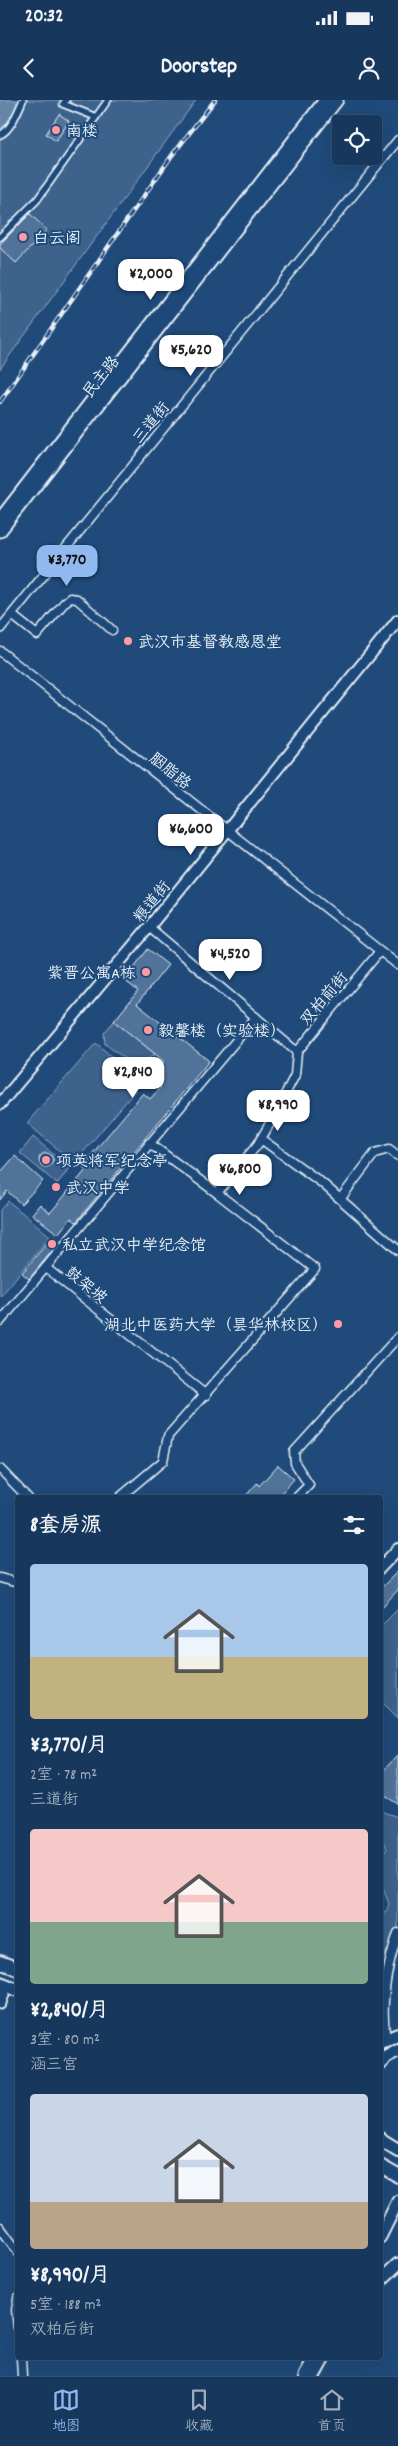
<!DOCTYPE html>
<html lang="zh">
<meta charset="utf-8">
<style>
:root{--surface:#17385c;--page:#203f62;--text:#f1f3f6;--muted:#9eacbb;--line:#365272;--accent:#90b9f0}
body{margin:0;font-family:Dekko,"LXGW WenKai TC",sans-serif;background:var(--page);color:var(--text);height:100vh;display:flex;flex-direction:column;font-size:19px;white-space:nowrap}
*{box-sizing:border-box;margin:0}
p{font-size:16px;color:var(--muted)}
.icon{flex:none;width:28px;height:28px;fill:none;stroke:currentColor;stroke-width:2;stroke-linecap:round;stroke-linejoin:round}
.map{position:relative;flex:1;overflow:hidden}
.side{position:absolute;left:15px;top:1395px;width:368px;height:865px;display:flex;flex-direction:column;background:var(--surface);border-radius:5px;box-shadow:0 5px 20px #0002,0 0 0 1px var(--line)}
.side>*{flex:none}
.buttons{position:absolute;left:332px;top:15px;display:grid;gap:10px}
.buttons a{display:grid;place-items:center;width:50px;height:50px;border-radius:5px;background:var(--surface);box-shadow:0 5px 20px #0002,0 0 0 1px var(--line);font-size:25px}
.price{position:absolute;translate:-50% -42px;padding:0 11px;border-radius:10px;background:#fff;color:#222;font-size:16px;line-height:32px;filter:drop-shadow(0 1px 2px #0008)}
.price::after{content:'';position:absolute;left:50%;top:30px;width:15px;height:11px;margin-left:-8px;background:inherit;clip-path:polygon(0 0,100% 0,50% 100%)}
.price.selected{background:var(--accent);color:#111}
ul{padding:0;list-style:none}
li{display:grid;align-content:center;gap:10px;height:265px;padding:0 15px}
li span{display:grid;place-items:center;height:155px;border-radius:5px;color:#555}
li>.icon{margin-inline-start:auto}
span .icon{width:90px;height:90px;fill:#fffc;stroke-width:1}
li b{font-size:21px}
h2{display:flex;justify-content:space-between;align-items:center;height:60px;padding:0 15px;font-size:21px}
.status{display:flex;justify-content:space-between;align-items:center;height:35px;padding:0 25px;background:var(--surface);direction:ltr}
.status svg{height:14px;fill:currentColor}
header{display:flex;justify-content:space-between;align-items:center;height:65px;padding:0 15px;background:var(--surface);font-size:22px;font-weight:700}
.tabs{display:flex;justify-content:space-around;align-items:center;height:70px;border-top:1px solid var(--line);background:var(--surface);font-size:14px;color:var(--muted)}
.tabs a{display:grid;justify-items:center;gap:2px}
.tabs .selected{color:var(--accent)}
.map>svg:first-child{display:block}
.green{fill:#3c628c;stroke:#92aac2}
.water{fill:#6685a7;stroke:#9ab0c7}
.building{fill:#517399;stroke:#e8f1f8}
.lines{fill:none;stroke-linecap:round;stroke-linejoin:round}
.pedestrian-casing{stroke:#e8f1f8;stroke-width:9}
.minor-casing{stroke:#e8f1f8;stroke-width:11}
.tertiary-casing{stroke:#e8f1f8;stroke-width:14}
.secondary-casing{stroke:#e8f1f8;stroke-width:15}
.primary-casing{stroke:#e8f1f8;stroke-width:16}
.pedestrian{stroke:#1f4a7a;stroke-width:5.5}
.minor{stroke:#1f4a7a;stroke-width:8}
.tertiary{stroke:#1f4a7a;stroke-width:10}
.secondary{stroke:#1f4a7a;stroke-width:11}
.primary{stroke:#1f4a7a;stroke-width:12}
.rail-casing{stroke:#e8f1f8;stroke-width:4.5}
.rail{stroke:#1f4a7a;stroke-width:2.5;stroke-dasharray:8;stroke-linecap:butt}
.poi-dot{fill:#ff9aa2;stroke:#1f4a7a;stroke-width:2}
.labels{text-anchor:middle;stroke-width:4;stroke-linejoin:round;paint-order:stroke}
.poi-label{font-size:16px;fill:#e8f1f8;stroke:#1f4a7a;text-anchor:start}
.street-label{font-size:16px;fill:#e8f1f8;stroke:#1f4a7a}
</style>
<div class="status"><b>20:32</b><svg viewBox="0 0 49 12"><path d="M0 12V9h3v3zM5 12V6h3v6zM10 12V3h3v9zM15 12V0h3v12zM26 1h20v11H26zM47 4h2v5h-2z"/></svg></div>
<header><svg class="icon" aria-label="back" viewBox="0 0 24 24"><path d="M15 5l-7 7 7 7"/></svg>Doorstep<svg class="icon" aria-label="person" viewBox="0 0 24 24"><circle cx="12" cy="8" r="4"/><path d="M4 21q1-7 8-7t8 7"/></svg></header>
<div class="map">
<svg width="398" height="2276" viewBox="0 0 398 2276">
<rect width="100%" height="100%" fill="#1f4a7a"/>
<filter id="ink" filterUnits="userSpaceOnUse"><feTurbulence type="fractalNoise" baseFrequency=".02" numOctaves="2"/><feDisplacementMap in="SourceGraphic" scale="10" xChannelSelector="R" yChannelSelector="G"/><feConvolveMatrix kernelMatrix="1 2 1 2 8 2 1 2 1" color-interpolation-filters="sRGB"/></filter>
<g filter="url(#ink)">
<g class="green">
<polygon points="0,0 196,0 0,269"/>
<path d="M114,921l41,33c-21,17 -31,3 -50,-10l-1,-11z"/>
<polygon points="96,943 142,983 74,1063 27,1023"/>
<polygon points="33,1037 70,1068 57,1084 20,1053"/>
<polygon points="8,1101 50,1136 0,1197 0,1110"/>
<polygon points="398,1509 398,1618 380,1600 380,1527"/>
<path d="M380,1711l18,6v113l-18,34v-38l9,-22c-8,-22 -15,-34 -2,-56l-7,-11z"/>
</g>
<path class="water" d="M0,0h16c2,11 -7,23 -16,29z"/>
<g class="building">
<polygon points="59,14 69,21 56,41 46,34"/>
<polygon points="30,114 47,130 16,163 0,148 0,144"/>
<polygon points="148,849 168,865 137,904 209,961 76,1122 71,1118 58,1134 32,1114 40,1104 50,1113 86,1070 82,1066 143,993 150,999 161,987 150,978 164,961 114,921 138,891 124,880"/>
<circle cx="46" cy="1060" r="7"/>
<polygon points="15,1056 43,1081 21,1104 7,1091 0,1100 0,1073"/>
<polygon points="51,1138 58,1144 29,1179 22,1173"/>
<polygon points="278,1365 294,1379 277,1398 244,1398 257,1383 259,1386"/>
<polygon points="398,1471 398,1490 380,1509 380,1489"/>
<polygon points="398,1655 398,1704 380,1693 380,1674"/>
</g>
<g class="lines">
<g class="pedestrian-casing">
<g id="pedestrian">
<polyline points="66,0 63,4 96,17"/>
<path d="M0,35c11,-5 18,-24 23,-35"/>
<polyline points="0,137 37,100 108,0"/>
</g>
</g>
<g class="minor-casing">
<g id="minor">
<polyline points="12,515 37,535 65,502 70,498 77,499 112,530"/>
<polyline points="0,529 398,40"/>
<polyline points="0,551 398,865"/>
<polyline points="149,827 297,952"/>
<polyline points="297,952 380,851"/>
<polyline points="261,1039 322,1083 398,1150"/>
<polyline points="217,1093 258,1044 273,1018 295,975 297,952"/>
<polyline points="341,1098 375,1053 389,1049 398,1056"/>
<polyline points="46,1168 206,1295"/>
<polyline points="0,1222 256,917"/>
<polyline points="0,1369 28,1398"/>
<polyline points="119,1398 163,1361 168,1336 315,1169 217,1093 149,1043"/>
<polyline points="296,1398 309,1385 295,1363 294,1352 398,1237"/>
<polyline points="0,1478 18,1483"/>
<path d="M386,1939c-6,-34 1,-73 12,-106"/>
<polyline points="0,2127 18,2152"/>
<polyline points="18,2198 16,2210 18,2228"/>
<polyline points="21,2258 22,2276"/>
</g>
</g>
<g class="tertiary-casing">
<g id="tertiary">
<polyline points="0,1004 149,827 398,520"/>
<polyline points="380,1468 398,1449"/>
</g>
</g>
<g class="secondary-casing">
<g id="secondary">
<polyline points="0,419 325,0"/>
<polyline points="0,431 337,0"/>
<polyline points="0,1903 6,1885"/>
<polyline points="380,2137 398,2101"/>
<polyline points="380,2181 398,2164"/>
<polyline points="305,2276 314,2258"/>
<polyline points="314,2276 324,2258"/>
</g>
</g>
<g class="primary-casing">
<g id="primary">
<polyline points="0,1862 18,1869"/>
<polyline points="0,1883 18,1890"/>
<polyline points="380,1942 398,1935"/>
<polyline points="380,1964 385,1957 398,1950"/>
<polyline points="380,2039 398,2050"/>
<polyline points="380,2066 398,2076"/>
</g>
</g>
<use href="#pedestrian" class="pedestrian"/>
<use href="#minor" class="minor"/>
<use href="#tertiary" class="tertiary"/>
<use href="#secondary" class="secondary"/>
<use href="#primary" class="primary"/>
<g class="rail-casing">
<polyline id="rail" points="0,302 173,54 215,0"/>
</g>
<use href="#rail" class="rail"/>
</g>
</g>
<g class="poi-dot">
<circle cx="56" cy="30" r="5"/>
<circle cx="23" cy="137" r="5"/>
<circle cx="128" cy="541" r="5"/>
<circle cx="146" cy="872" r="5"/>
<circle cx="148" cy="930" r="5"/>
<circle cx="46" cy="1060" r="5"/>
<circle cx="56" cy="1087" r="5"/>
<circle cx="52" cy="1144" r="5"/>
<circle cx="338" cy="1224" r="5"/>
</g>
<g class="labels">
<g class="poi-label">
<text x="66" y="36">南楼</text>
<text x="33" y="143">白云阁</text>
<text x="138" y="547">武汉市基督教感恩堂</text>
<text x="136" y="878" text-anchor="end">紫晋公寓A栋</text>
<text x="158" y="936">毅馨楼（实验楼）</text>
<text x="56" y="1066">项英将军纪念亭</text>
<text x="66" y="1093">武汉中学</text>
<text x="62" y="1150">私立武汉中学纪念馆</text>
<text x="328" y="1230" text-anchor="end">湖北中医药大学（昙华林校区）</text>
</g>
<g class="street-label">
<text transform="translate(100 276) rotate(-52)" y="6">民主路</text>
<text transform="translate(150 322) rotate(-51)" y="6">三道街</text>
<text transform="translate(171 670) rotate(38)" y="6">胭脂路</text>
<text transform="translate(151 801) rotate(-51)" y="6">粮道街</text>
<text transform="translate(323 898) rotate(-50)" y="6">双柏前街</text>
<text transform="translate(87 1184) rotate(39)" y="6">鼓架坡</text>
</g>
</g>
</svg>
<div class="buttons">
<a><svg class="icon" aria-label="locate" viewBox="0 0 24 24"><circle cx="12" cy="12" r="6"/><path d="M12 2v4M12 18v4M2 12h4M18 12h4"/></svg></a>
</div>
<b class="price" style="left:151px;top:201px">¥2,000</b>
<b class="price" style="left:191px;top:277px">¥5,620</b>
<b class="price selected" style="left:67px;top:487px">¥3,770</b>
<b class="price" style="left:191px;top:756px">¥6,600</b>
<b class="price" style="left:230px;top:881px">¥4,520</b>
<b class="price" style="left:133px;top:999px">¥2,840</b>
<b class="price" style="left:278px;top:1032px">¥8,990</b>
<b class="price" style="left:240px;top:1096px">¥6,800</b>
<section class="side">
<h2>8套房源<svg class="icon" aria-label="filters" viewBox="0 0 24 24"><path d="M4 7h16M4 17h16"/><circle cx="9" cy="7" r="2"/><circle cx="15" cy="17" r="2"/></svg></h2>
<ul>
<li><span style="background:linear-gradient(#a9c7e8 60%,#c2b280 0)"><svg class="icon" aria-label="home" viewBox="0 0 24 24"><path d="M3 11l9-7 9 7M6 9v11h12V9"/></svg></span><div><b>¥3,770/月</b><p>2室 · 78 m²</p><p>三道街</p></div></li>
<li><span style="background:linear-gradient(#f6c9c9 60%,#7fa58c 0)"><svg class="icon" aria-label="home" viewBox="0 0 24 24"><path d="M3 11l9-7 9 7M6 9v11h12V9"/></svg></span><div><b>¥2,840/月</b><p>3室 · 80 m²</p><p>涵三宫</p></div></li>
<li><span style="background:linear-gradient(#c9d6e8 70%,#b9a48a 0)"><svg class="icon" aria-label="home" viewBox="0 0 24 24"><path d="M3 11l9-7 9 7M6 9v11h12V9"/></svg></span><div><b>¥8,990/月</b><p>5室 · 188 m²</p><p>双柏后街</p></div></li>
</ul>
</section>
</div>
<nav class="tabs">
<a class="selected"><svg class="icon" aria-label="map" viewBox="0 0 24 24"><path d="M3 6l6-2 6 2 6-2v14l-6 2-6-2-6 2zM9 4v14M15 6v14"/></svg>地图</a>
<a><svg class="icon" aria-label="saved" viewBox="0 0 24 24"><path d="M7 4h10v16l-5-4-5 4z"/></svg>收藏</a>
<a><svg class="icon" aria-label="home" viewBox="0 0 24 24"><path d="M3 11l9-7 9 7M6 9v11h12V9"/></svg>首页</a>
</nav>
